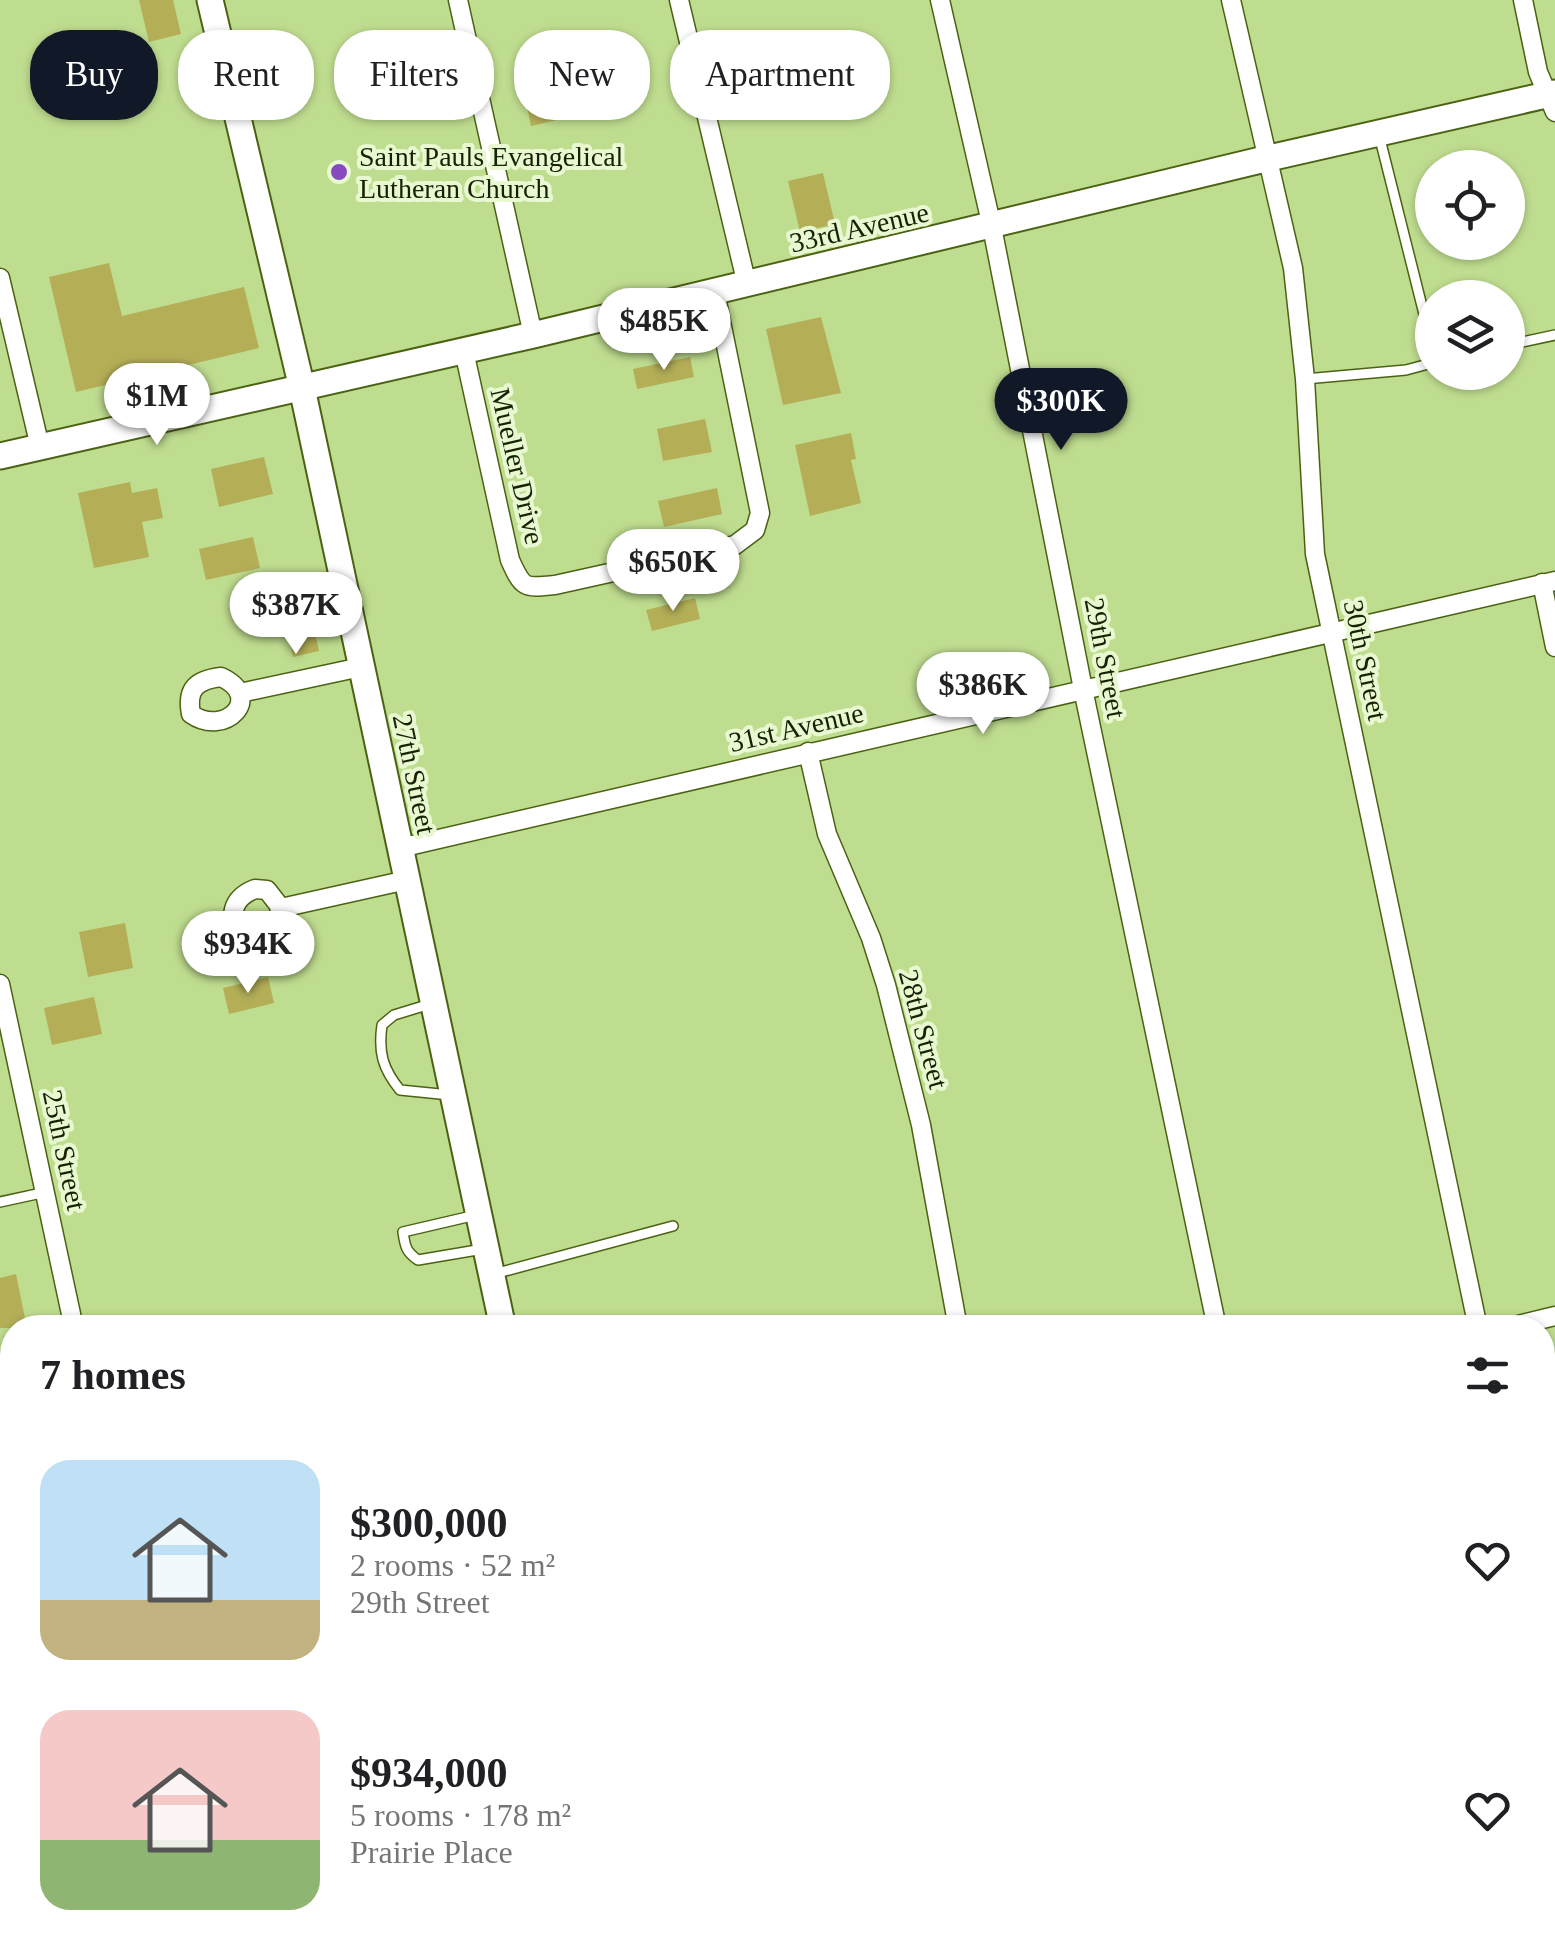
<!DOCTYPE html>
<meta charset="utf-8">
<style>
:root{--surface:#fff;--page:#f6f6f6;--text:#202124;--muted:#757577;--accent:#111827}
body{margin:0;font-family:Georgia,serif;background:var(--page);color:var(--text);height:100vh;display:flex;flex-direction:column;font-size:38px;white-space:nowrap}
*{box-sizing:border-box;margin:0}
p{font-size:32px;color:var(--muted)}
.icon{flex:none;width:55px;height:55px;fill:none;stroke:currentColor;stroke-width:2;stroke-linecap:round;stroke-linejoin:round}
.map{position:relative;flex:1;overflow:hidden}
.panel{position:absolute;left:0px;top:1315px;width:1555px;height:642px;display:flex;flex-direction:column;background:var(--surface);border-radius:40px 40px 0 0;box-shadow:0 2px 8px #0004}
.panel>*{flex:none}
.hud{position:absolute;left:30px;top:30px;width:1000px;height:90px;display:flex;gap:20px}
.tools{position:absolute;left:1415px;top:150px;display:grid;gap:20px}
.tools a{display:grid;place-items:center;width:110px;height:110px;border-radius:50%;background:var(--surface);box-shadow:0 2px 8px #0004;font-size:50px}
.price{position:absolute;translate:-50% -85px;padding:0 22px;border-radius:35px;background:#fff;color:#222;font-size:32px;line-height:65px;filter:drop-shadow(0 2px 5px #0008)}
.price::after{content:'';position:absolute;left:50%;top:60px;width:30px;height:22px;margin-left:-15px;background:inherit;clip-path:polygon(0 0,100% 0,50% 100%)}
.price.selected{background:var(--accent);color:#fff}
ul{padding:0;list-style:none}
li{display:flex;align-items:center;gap:30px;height:250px;padding:0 40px}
li span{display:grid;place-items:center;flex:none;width:280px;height:200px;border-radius:30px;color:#555}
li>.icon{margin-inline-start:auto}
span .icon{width:120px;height:120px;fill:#fffc;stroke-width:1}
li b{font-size:42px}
h2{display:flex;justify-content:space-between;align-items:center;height:120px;padding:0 40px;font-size:42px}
.tag{padding:0 35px;border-radius:40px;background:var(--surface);box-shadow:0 2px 8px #0004;font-size:35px;line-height:90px}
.tag.selected{background:var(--accent);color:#fff}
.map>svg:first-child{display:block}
.green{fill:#b0c293}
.building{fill:#b4af57}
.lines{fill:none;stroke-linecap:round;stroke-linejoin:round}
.lane-casing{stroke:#4b6213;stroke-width:12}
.street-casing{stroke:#4b6213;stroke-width:21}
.secondary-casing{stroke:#4b6213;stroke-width:29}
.lane{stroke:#fff;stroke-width:9}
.street{stroke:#fff;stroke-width:18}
.secondary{stroke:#fff;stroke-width:25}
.poi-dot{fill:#8749bf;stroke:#e8f8d1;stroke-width:4}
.labels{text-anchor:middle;stroke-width:8;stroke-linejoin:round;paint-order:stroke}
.poi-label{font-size:28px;fill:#182203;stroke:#e8f8d1;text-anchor:start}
.street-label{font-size:28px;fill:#182203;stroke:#e8f8d1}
</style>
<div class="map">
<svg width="1555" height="1956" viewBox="0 0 1555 1956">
<rect width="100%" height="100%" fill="#bfdd8f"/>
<polygon class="green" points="1555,1849 1555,1956 1228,1956 1243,1945 1542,1945 1543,1852"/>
<g class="building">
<polygon points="139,0 173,0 181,34 149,42"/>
<polygon points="552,77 561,119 531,126 522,83"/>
<polygon points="823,173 835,224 800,232 788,181"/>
<polygon points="109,263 122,316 244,287 259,348 76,392 49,277"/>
<polygon points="821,317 841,393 783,405 766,329"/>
<polygon points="690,357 694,377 637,389 633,369"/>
<polygon points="705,419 712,452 663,461 657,429"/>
<polygon points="851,433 856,459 851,460 861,503 810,516 795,445"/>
<polygon points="264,457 273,494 219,507 211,469"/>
<polygon points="130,482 132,493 157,488 163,518 142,522 149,557 94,568 78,493"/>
<polygon points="717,488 722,514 664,527 658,501"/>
<polygon points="253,537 260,568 206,580 199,549"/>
<polygon points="695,598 700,619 652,631 646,610"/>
<polygon points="308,602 319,651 293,657 282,608"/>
<polygon points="125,923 133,968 88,977 79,932"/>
<polygon points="268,977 274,1003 229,1014 223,988"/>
<polygon points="94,997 102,1034 52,1045 44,1008"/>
<polygon points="16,1274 27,1328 0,1328 0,1278"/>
</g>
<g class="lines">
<g class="lane-casing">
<g id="lane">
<polyline points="1379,135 1432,346"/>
<polyline points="1508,345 1555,335"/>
<polyline points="1305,379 1406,370 1432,363"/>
<path d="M430,1004l-36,11 -12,10c-4,28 1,44 18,65l50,5"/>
<polyline points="0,1202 46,1192"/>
<path d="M476,1215l-73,17c2,14 3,20 15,28l65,-11"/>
<polyline points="494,1274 673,1226"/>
</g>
</g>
<g class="street-casing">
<g id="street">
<polyline points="458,0 533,335"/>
<polyline points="679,0 747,285"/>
<polyline points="940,0 992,227 1083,689 1217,1328"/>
<polyline points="1231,0 1293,268 1305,379 1315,554 1478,1328"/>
<polyline points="1523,0 1538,72 1555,112"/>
<polyline points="0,278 40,447"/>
<path d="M464,351l46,209c13,29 14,28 45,25l180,-40 20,-15 5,-17 -45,-221"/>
<polyline points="1542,583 1555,647"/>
<path d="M221,677c44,20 4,61 -30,37 -5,-26 6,-34 30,-37z"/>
<polyline points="240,693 361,667"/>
<polyline points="808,752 827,834 871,938 886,985 921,1125 958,1328"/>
<polyline points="400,848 1555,581"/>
<path d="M255,889l12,1 14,18 -10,27 -12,5 -18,-3c-14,-20 -9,-39 14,-48z"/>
<polyline points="281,908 407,880"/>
<polyline points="0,984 74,1328"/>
<polyline points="1506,1328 1555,1316"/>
<polyline points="1542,1635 1555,1695"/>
<polyline points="1542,1843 1555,1840"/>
<polyline points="205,1945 207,1956"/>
<polyline points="861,1945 863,1956"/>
<polyline points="1091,1945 1093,1956"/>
<polyline points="1209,1956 1224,1945"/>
</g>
</g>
<g class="secondary-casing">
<g id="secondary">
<polyline points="210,0 302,388 503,1328"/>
<polyline points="0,456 533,335 1269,158 1555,93"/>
<polyline points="632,1945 634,1956"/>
</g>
</g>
<use href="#lane" class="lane"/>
<use href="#street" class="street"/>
<use href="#secondary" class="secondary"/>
</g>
<circle class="poi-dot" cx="339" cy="172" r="10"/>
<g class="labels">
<g class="poi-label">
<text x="359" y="166">Saint Pauls Evangelical<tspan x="359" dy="32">Lutheran Church</tspan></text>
</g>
<g class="street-label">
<text transform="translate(859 227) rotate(-13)" y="10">33rd Avenue</text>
<text transform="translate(518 466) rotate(77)" y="10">Mueller Drive</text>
<text transform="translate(1106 658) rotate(79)" y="10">29th Street</text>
<text transform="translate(1366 660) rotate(78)" y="10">30th Street</text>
<text transform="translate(796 727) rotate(-13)" y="10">31st Avenue</text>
<text transform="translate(415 774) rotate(78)" y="10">27th Street</text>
<text transform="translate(924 1029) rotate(75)" y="10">28th Street</text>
<text transform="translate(65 1150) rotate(78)" y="10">25th Street</text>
</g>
</g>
</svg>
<div class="tools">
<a><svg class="icon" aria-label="locate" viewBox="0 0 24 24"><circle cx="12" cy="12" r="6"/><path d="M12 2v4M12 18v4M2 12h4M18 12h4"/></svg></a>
<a><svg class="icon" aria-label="layers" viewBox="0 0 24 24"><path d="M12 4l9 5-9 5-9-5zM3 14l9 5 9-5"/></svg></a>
</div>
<b class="price" style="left:664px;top:373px">$485K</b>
<b class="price" style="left:157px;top:448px">$1M</b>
<b class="price selected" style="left:1061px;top:453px">$300K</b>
<b class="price" style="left:673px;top:614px">$650K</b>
<b class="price" style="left:296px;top:657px">$387K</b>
<b class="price" style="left:983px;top:737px">$386K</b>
<b class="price" style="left:248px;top:996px">$934K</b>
<div class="hud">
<a class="tag selected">Buy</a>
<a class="tag">Rent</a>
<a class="tag">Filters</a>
<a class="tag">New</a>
<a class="tag">Apartment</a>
</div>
<section class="panel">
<h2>7 homes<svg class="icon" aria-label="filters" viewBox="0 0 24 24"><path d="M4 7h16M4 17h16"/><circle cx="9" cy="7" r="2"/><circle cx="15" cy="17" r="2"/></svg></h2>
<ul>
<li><span style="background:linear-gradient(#bfe0f5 70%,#c2b280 0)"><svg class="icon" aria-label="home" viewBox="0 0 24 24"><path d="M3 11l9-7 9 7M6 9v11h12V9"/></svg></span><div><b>$300,000</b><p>2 rooms · 52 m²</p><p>29th Street</p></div><svg class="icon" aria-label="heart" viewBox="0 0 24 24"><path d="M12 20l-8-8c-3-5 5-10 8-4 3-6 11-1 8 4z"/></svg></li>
<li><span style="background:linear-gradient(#f6c9c9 65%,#8fb573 0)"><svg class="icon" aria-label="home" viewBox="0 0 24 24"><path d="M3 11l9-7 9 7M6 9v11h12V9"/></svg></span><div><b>$934,000</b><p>5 rooms · 178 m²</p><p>Prairie Place</p></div><svg class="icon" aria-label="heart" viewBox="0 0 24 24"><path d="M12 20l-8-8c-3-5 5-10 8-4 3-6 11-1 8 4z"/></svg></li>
</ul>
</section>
</div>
